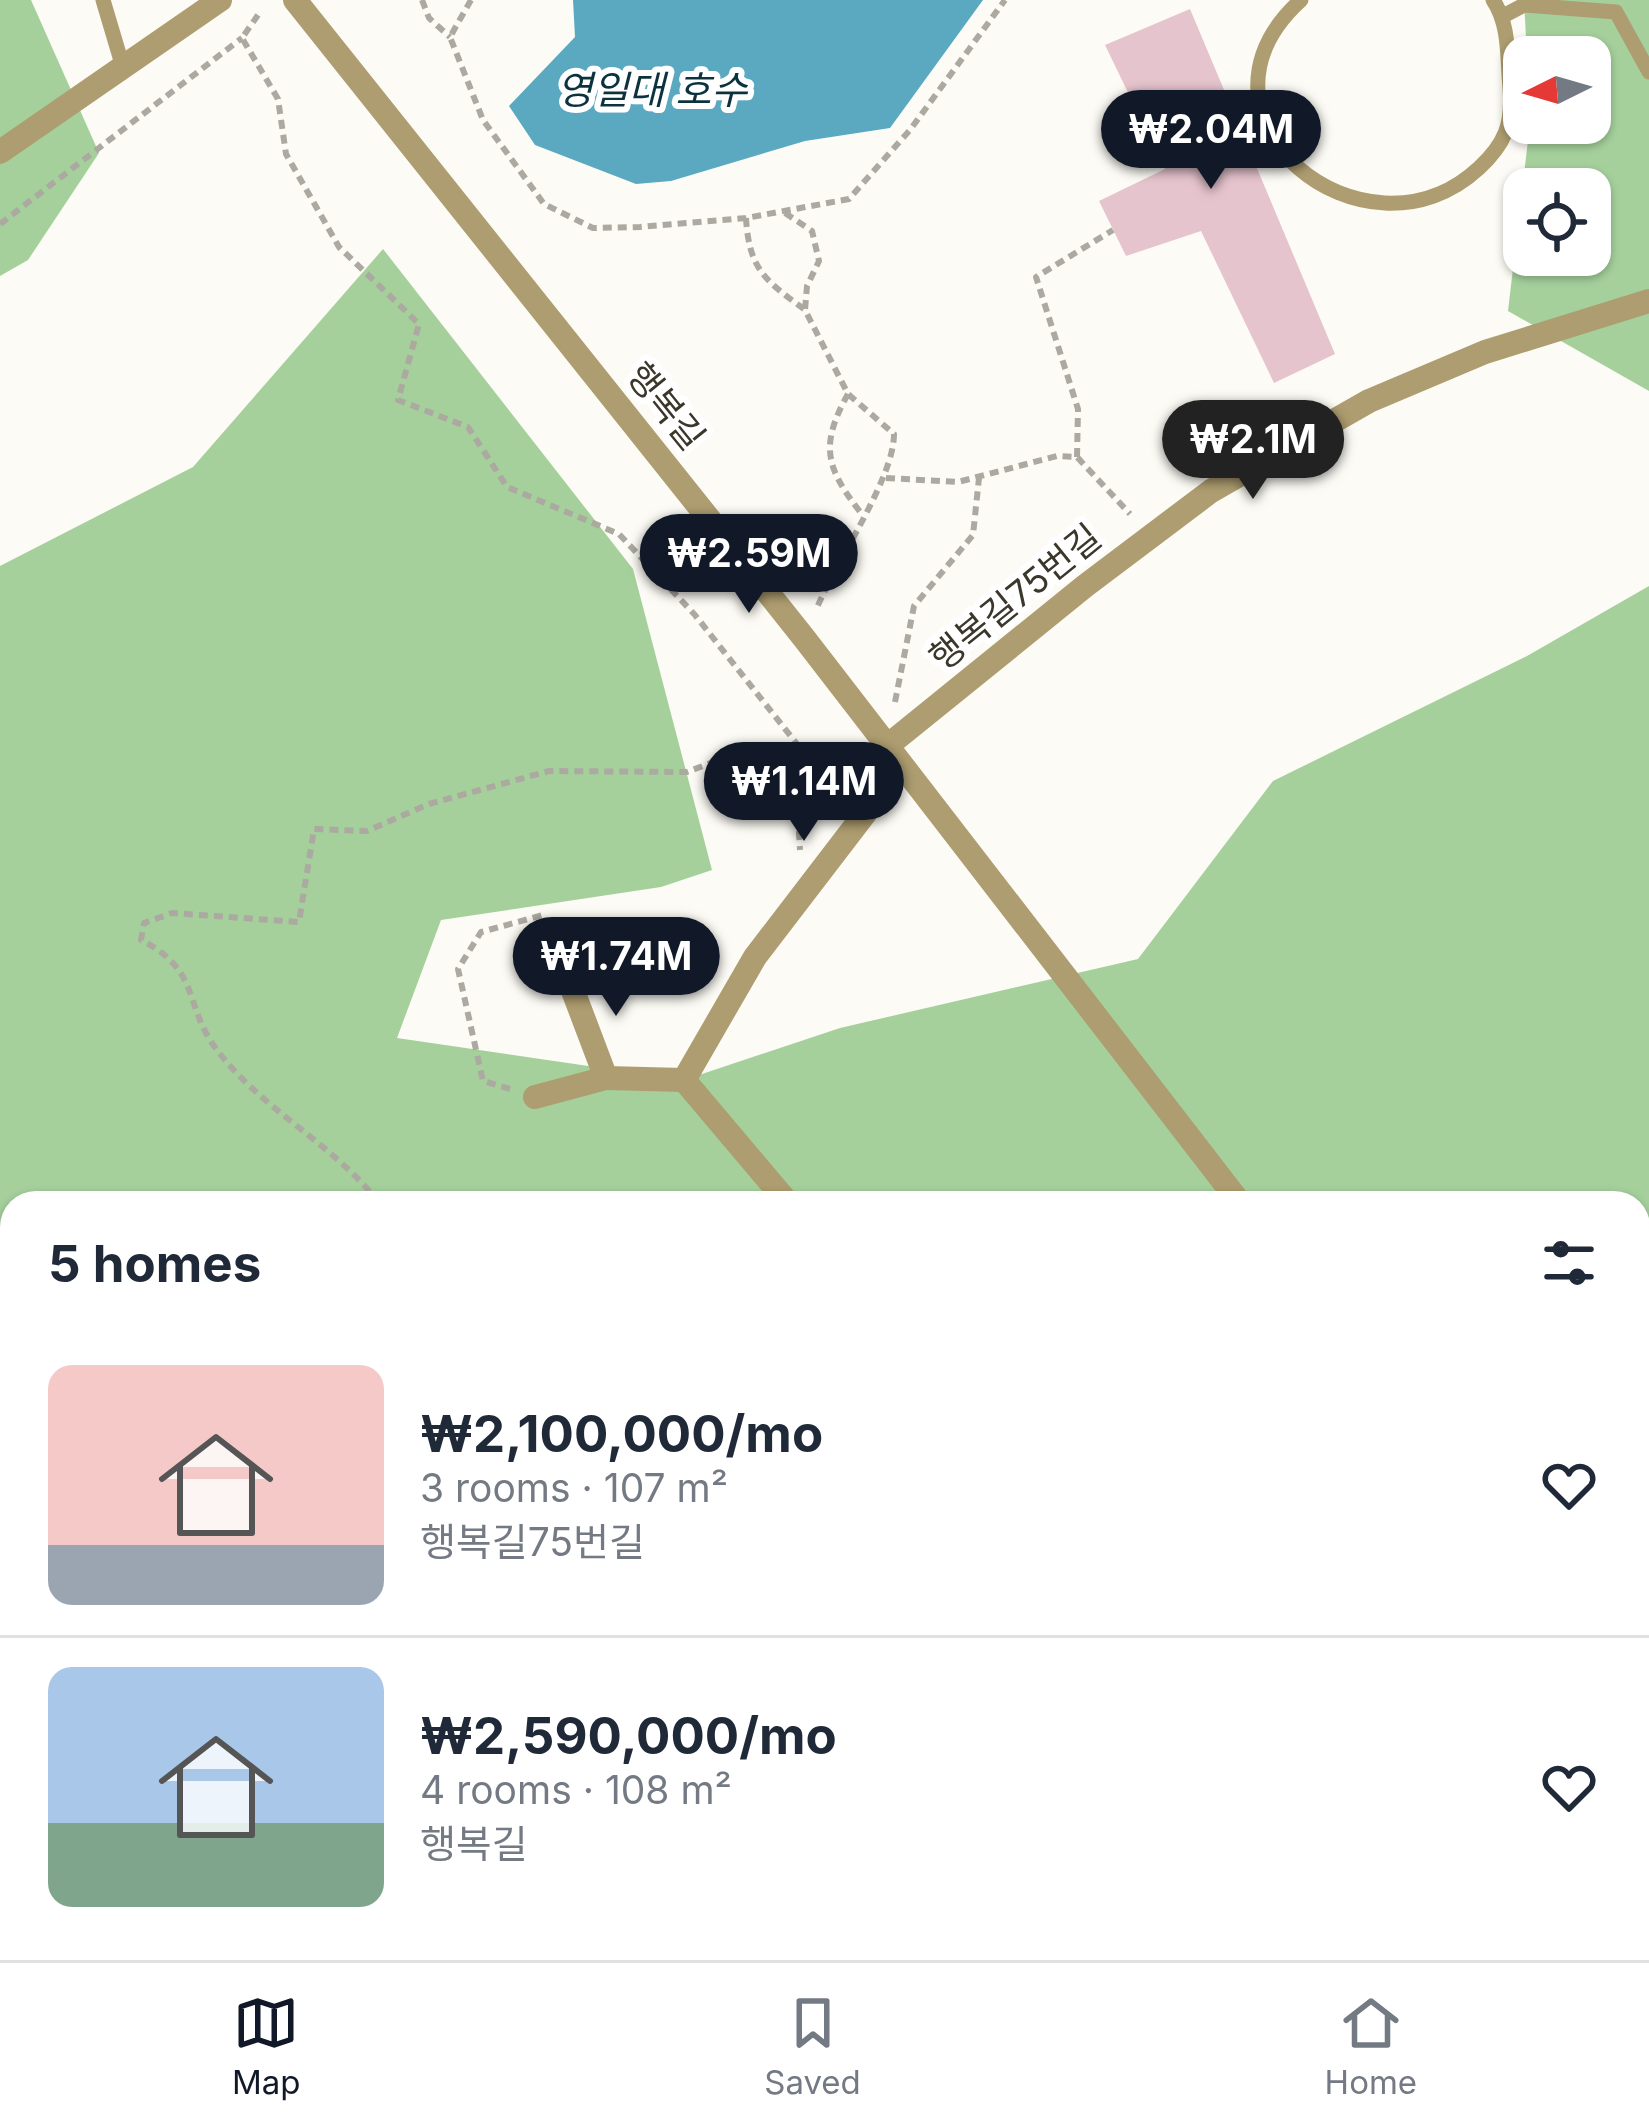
<!DOCTYPE html>
<meta charset="utf-8">
<style>
:root{--surface:#fff;--page:#f6f6f7;--text:#1f2937;--muted:#747a83;--line:#e0e1e3;--accent:#111827}
body{margin:0;font-family:Inter,"Noto Sans KR",sans-serif;background:var(--page);color:var(--text);height:100vh;display:flex;flex-direction:column;font-size:45px;white-space:nowrap}
*{box-sizing:border-box;margin:0}
p{font-size:39px;color:var(--muted)}
.icon{flex:none;width:66px;height:66px;fill:none;stroke:currentColor;stroke-width:2;stroke-linecap:round;stroke-linejoin:round}
.map{position:relative;flex:1;overflow:hidden}
.side{position:absolute;left:0px;top:1191px;width:1650px;height:771px;display:flex;flex-direction:column;background:var(--surface);border-radius:36px 36px 0 0;box-shadow:0 3px 9px #0004}
.side>*{flex:none}
.needle{width:78px;rotate:265deg}
.buttons{position:absolute;left:1503px;top:36px;display:grid;gap:24px}
.buttons a{display:grid;place-items:center;width:108px;height:108px;border-radius:24px;background:var(--surface);box-shadow:0 3px 9px #0004;font-size:60px}
.price{position:absolute;translate:-50% -102px;padding:0 27px;border-radius:42px;background:var(--accent);color:#fff;font-size:39px;line-height:78px;filter:drop-shadow(0 3px 6px #0008)}
.price::after{content:'';position:absolute;left:50%;top:72px;width:36px;height:27px;margin-left:-18px;background:inherit;clip-path:polygon(0 0,100% 0,50% 100%)}
.price.on{background:#222;color:#fff}
ul{padding:0;list-style:none}
li{display:flex;align-items:center;gap:36px;height:300px;padding:0 48px}
li+li{border-top:3px solid var(--line)}
li span{display:grid;place-items:center;flex:none;width:336px;height:240px;border-radius:24px;color:#555}
li>.icon{margin-inline-start:auto}
span .icon{width:144px;height:144px;fill:#fffc;stroke-width:1}
li b{font-size:51px}
h2{display:flex;justify-content:space-between;align-items:center;height:144px;padding:0 48px;font-size:51px}
.dock{display:flex;justify-content:space-around;align-items:center;height:168px;border-top:3px solid var(--line);background:var(--surface);font-size:33px;color:var(--muted)}
.dock a{display:grid;justify-items:center;gap:6px}
.dock .on{color:var(--accent)}
.map>svg:first-child{display:block}
.forest{fill:#a5d09c;fill-rule:evenodd}
.water{fill:#5aa9c0}
.building{fill:#e6c4ce}
.lines{fill:none;stroke-linecap:round;stroke-linejoin:round}
.path{stroke:#aca9a1;stroke-width:6;stroke-dasharray:9 6;stroke-linecap:butt}
.service{stroke:#ae9d70;stroke-width:15}
.minor{stroke:#ae9d70;stroke-width:24}
.labels{text-anchor:middle;stroke-width:12;stroke-linejoin:round;paint-order:stroke}
.street-label{font-size:36px;fill:#3b372b;stroke:#fff}
.water-label{font-size:39px;font-style:italic;fill:#0c333d;stroke:#fff}
</style>
<div class="map">
<svg width="1649" height="1960" viewBox="0 0 1649 1960">
<rect width="100%" height="100%" fill="#fdfbf5"/>
<g class="forest">
<polygon points="0,0 31,0 99,153 28,260 0,276"/>
<path d="M1524,0h125v391l-141,-80 22,-188h60v-66h-63zM1524,189h66v66h-66z"/>
<polygon points="383,249 633,569 712,870 661,887 441,920 397,1038 684,1080 840,1028 1138,959 1273,781 1527,656 1649,586 1649,1960 711,1960 697,1950 1638,1950 1638,1203 12,1203 12,1950 516,1950 504,1960 0,1960 0,566 193,467"/>
</g>
<polygon class="water" points="573,0 983,0 890,128 805,141 671,181 636,184 535,145 509,106 575,37"/>
<polygon class="building" points="1190,9 1335,354 1274,383 1201,231 1126,256 1099,201 1165,169 1105,45"/>
<g class="lines">
<g class="path">
<polyline points="422,0 429,18 450,37"/>
<polyline points="471,0 450,37 483,120 544,204 593,228 640,227 746,218 849,199 910,130 1005,0"/>
<polyline points="258,15 242,38 278,99 286,154 339,247 419,324 398,400 468,427 507,487 619,534 695,615 804,753 851,787"/>
<path d="M785,213l27,18 7,30 -12,25 -2,24 43,84 46,40c0,45 -58,127 -78,176"/>
<path d="M746,218c3,50 18,62 58,91"/>
<polyline points="0,224 242,38"/>
<path d="M848,394c-29,52 -22,74 13,119"/>
<polyline points="1077,457 1078,409 1036,277 1113,230"/>
<polyline points="886,478 958,482 1057,456 1077,457 1130,514"/>
<polyline points="895,702 914,606 973,535 979,478"/>
<polyline points="510,1089 483,1081 458,969 481,932 543,915 546,920"/>
<path d="M379,1203c-45,-59 -117,-93 -162,-153 -34,-44 -15,-79 -76,-110l3,-17 28,-10 127,9 15,-93 53,2 62,-27 120,-33 138,1 37,-14 38,12 35,28 3,52"/>
<polyline points="0,1425 12,1423"/>
<polyline points="0,1776 12,1781"/>
<polyline points="286,1950 292,1960"/>
<polyline points="766,1950 779,1960"/>
<polyline points="863,1950 866,1960"/>
</g>
<g class="service">
<polyline points="103,0 122,64"/>
<path d="M1301,0c-130,118 64,274 178,168 26,-24 34,-44 31,-80 -3,-30 0,-63 -17,-88"/>
<polyline points="1503,16 1524,5 1616,12 1649,72"/>
<polyline points="1638,1256 1649,1250"/>
</g>
<g class="minor">
<polyline points="295,0 804,638 1240,1203"/>
<polyline points="0,152 220,0"/>
<polyline points="556,946 606,1078 684,1080"/>
<polyline points="684,1080 755,957 873,803 886,747 1085,586 1211,491 1369,401 1485,352 1649,301"/>
<polyline points="684,1080 788,1203"/>
<polyline points="535,1097 606,1078"/>
<polyline points="1638,1612 1649,1616"/>
<polyline points="1445,1950 1462,1960"/>
<polyline points="981,1960 986,1950"/>
</g>
</g>
<g class="labels">
<g class="street-label">
<text transform="translate(666 406) rotate(51)" y="13">행복길</text>
<text transform="translate(1015 597) rotate(-39)" y="13">행복길75번길</text>
</g>
<g class="water-label">
<text x="652" y="104">영일대 호수</text>
</g>
</g>
</svg>
<div class="buttons">
<a><svg class="needle" viewBox="-14 -14 28 28"><path d="M0-13l5 13h-10z" fill="#e53935"/><path d="M0 13l5-13h-10z" fill="#747a83"/></svg></a>
<a><svg class="icon" aria-label="locate" viewBox="0 0 24 24"><circle cx="12" cy="12" r="6"/><path d="M12 2v4M12 18v4M2 12h4M18 12h4"/></svg></a>
</div>
<b class="price" style="left:1211px;top:192px">₩2.04M</b>
<b class="price on" style="left:1253px;top:502px">₩2.1M</b>
<b class="price" style="left:749px;top:616px">₩2.59M</b>
<b class="price" style="left:804px;top:844px">₩1.14M</b>
<b class="price" style="left:616px;top:1019px">₩1.74M</b>
<section class="side">
<h2>5 homes<svg class="icon" aria-label="filters" viewBox="0 0 24 24"><path d="M4 7h16M4 17h16"/><circle cx="9" cy="7" r="2"/><circle cx="15" cy="17" r="2"/></svg></h2>
<ul>
<li><span style="background:linear-gradient(#f6c9c9 75%,#9aa5b1 0)"><svg class="icon" aria-label="home" viewBox="0 0 24 24"><path d="M3 11l9-7 9 7M6 9v11h12V9"/></svg></span><div><b>₩2,100,000/mo</b><p>3 rooms · 107 m²</p><p>행복길75번길</p></div><svg class="icon" aria-label="heart" viewBox="0 0 24 24"><path d="M12 20l-8-8c-3-5 5-10 8-4 3-6 11-1 8 4z"/></svg></li>
<li><span style="background:linear-gradient(#a9c7e8 65%,#7fa58c 0)"><svg class="icon" aria-label="home" viewBox="0 0 24 24"><path d="M3 11l9-7 9 7M6 9v11h12V9"/></svg></span><div><b>₩2,590,000/mo</b><p>4 rooms · 108 m²</p><p>행복길</p></div><svg class="icon" aria-label="heart" viewBox="0 0 24 24"><path d="M12 20l-8-8c-3-5 5-10 8-4 3-6 11-1 8 4z"/></svg></li>
</ul>
</section>
</div>
<nav class="dock">
<a class="on"><svg class="icon" aria-label="map" viewBox="0 0 24 24"><path d="M3 6l6-2 6 2 6-2v14l-6 2-6-2-6 2zM9 4v14M15 6v14"/></svg>Map</a>
<a><svg class="icon" aria-label="saved" viewBox="0 0 24 24"><path d="M7 4h10v16l-5-4-5 4z"/></svg>Saved</a>
<a><svg class="icon" aria-label="home" viewBox="0 0 24 24"><path d="M3 11l9-7 9 7M6 9v11h12V9"/></svg>Home</a>
</nav>
